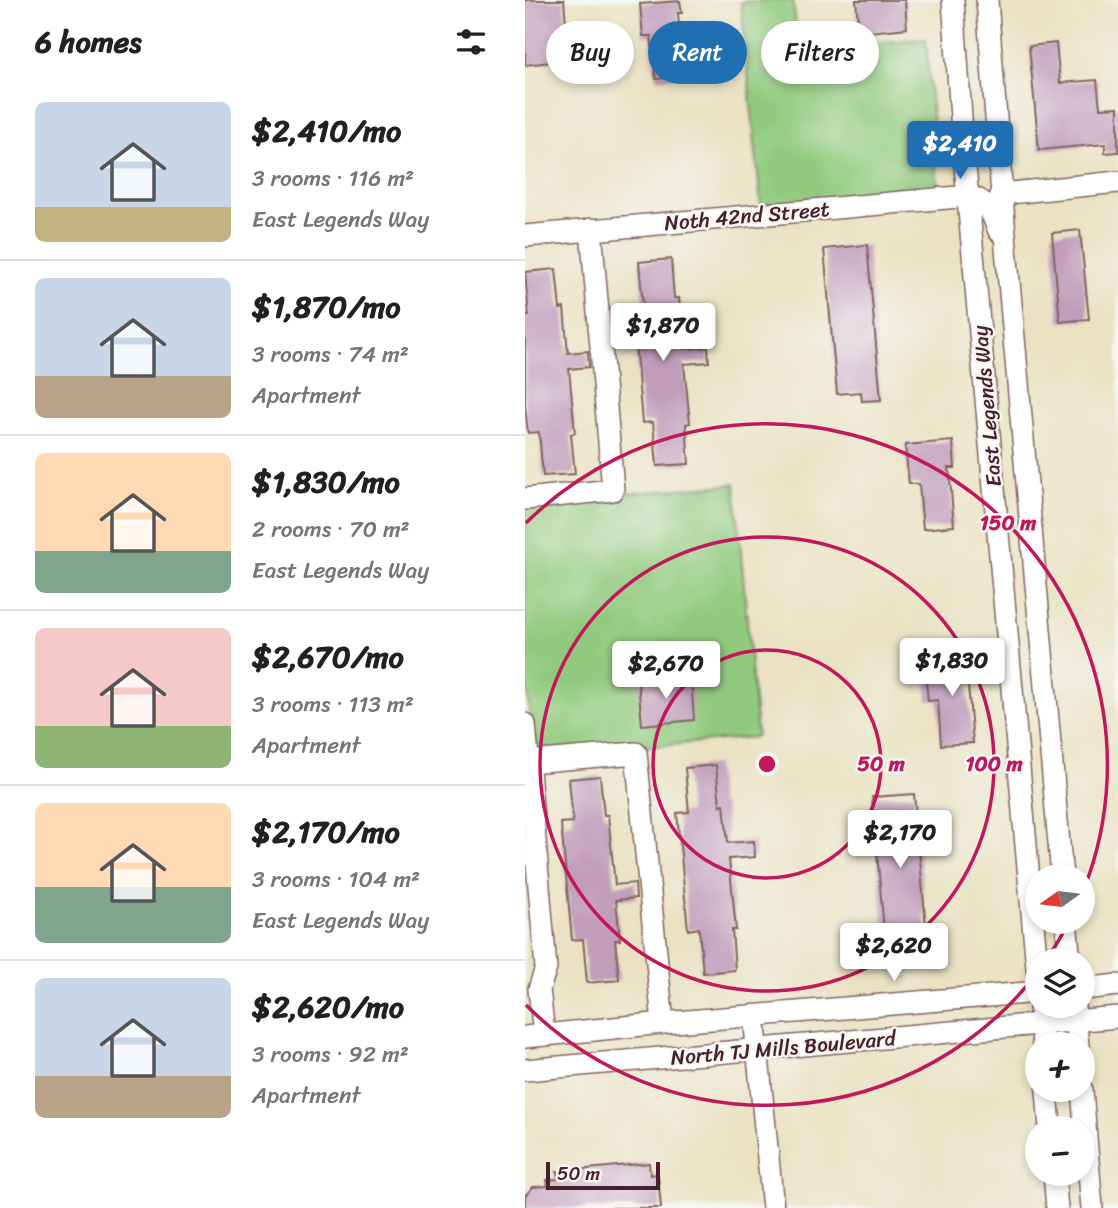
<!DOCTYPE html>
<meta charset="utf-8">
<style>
:root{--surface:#fff;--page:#f6f6f6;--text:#202124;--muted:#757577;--line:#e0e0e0;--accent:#1f6fb2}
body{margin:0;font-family:Sriracha,sans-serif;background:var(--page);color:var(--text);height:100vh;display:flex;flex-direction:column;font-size:26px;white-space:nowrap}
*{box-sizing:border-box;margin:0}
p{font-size:23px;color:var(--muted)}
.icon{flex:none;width:38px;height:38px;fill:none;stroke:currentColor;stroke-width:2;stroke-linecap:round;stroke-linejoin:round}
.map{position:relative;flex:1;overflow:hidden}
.side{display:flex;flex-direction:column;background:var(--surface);width:525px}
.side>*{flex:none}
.hud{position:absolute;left:21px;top:21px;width:466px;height:63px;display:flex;gap:14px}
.needle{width:46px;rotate:256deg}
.fabs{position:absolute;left:500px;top:864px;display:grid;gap:14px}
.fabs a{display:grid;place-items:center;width:70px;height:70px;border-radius:50%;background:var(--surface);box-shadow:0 4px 10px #0003;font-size:35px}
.scale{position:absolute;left:21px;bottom:18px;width:114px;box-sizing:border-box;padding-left:7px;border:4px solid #4a1f2b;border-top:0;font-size:19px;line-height:24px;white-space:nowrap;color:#4a1f2b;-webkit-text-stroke:5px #f6f6f2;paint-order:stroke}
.price{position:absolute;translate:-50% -60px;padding:0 16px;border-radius:7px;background:#fff;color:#222;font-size:23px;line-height:46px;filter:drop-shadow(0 2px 4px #0008)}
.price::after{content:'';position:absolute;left:50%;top:42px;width:21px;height:16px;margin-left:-10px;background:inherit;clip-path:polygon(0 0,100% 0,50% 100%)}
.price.selected{background:var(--accent);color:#fff}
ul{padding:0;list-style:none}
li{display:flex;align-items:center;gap:21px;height:175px;padding:0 35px}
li+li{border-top:2px solid var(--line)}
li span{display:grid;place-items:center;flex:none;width:196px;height:140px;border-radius:10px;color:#555}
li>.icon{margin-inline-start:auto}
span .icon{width:84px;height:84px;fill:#fffc;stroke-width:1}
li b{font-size:30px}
h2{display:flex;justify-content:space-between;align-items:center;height:84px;padding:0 35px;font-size:30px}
.chip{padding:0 24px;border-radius:32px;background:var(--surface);box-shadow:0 4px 10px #0003;font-size:24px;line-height:63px}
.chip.selected{background:var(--accent);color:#fff}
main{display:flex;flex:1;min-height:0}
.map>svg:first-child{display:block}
.green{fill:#91ca7e;stroke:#6e7454;stroke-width:2}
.building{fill:#c19cbb}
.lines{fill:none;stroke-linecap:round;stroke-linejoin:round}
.minor-casing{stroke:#826360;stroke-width:24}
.minor{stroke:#fff;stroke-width:21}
.ring{fill:none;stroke:#c2185b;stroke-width:3.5}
.labels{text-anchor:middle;stroke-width:5;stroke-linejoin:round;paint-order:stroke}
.street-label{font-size:21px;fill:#4a1f2b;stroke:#f6f6f2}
.centre{fill:#c2185b;stroke:#f6f6f2;stroke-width:3.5}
.ring-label{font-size:21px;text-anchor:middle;font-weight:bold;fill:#c2185b;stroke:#f6f6f2;stroke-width:5;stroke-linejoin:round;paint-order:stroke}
</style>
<main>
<section class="side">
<h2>6 homes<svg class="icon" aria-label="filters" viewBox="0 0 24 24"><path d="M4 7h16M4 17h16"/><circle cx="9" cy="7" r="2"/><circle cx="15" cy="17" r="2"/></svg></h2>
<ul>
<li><span style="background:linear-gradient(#c9d6e8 75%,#c2b280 0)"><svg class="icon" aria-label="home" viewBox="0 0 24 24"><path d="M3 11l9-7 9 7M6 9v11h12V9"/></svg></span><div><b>$2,410/mo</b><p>3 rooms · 116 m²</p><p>East Legends Way</p></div></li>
<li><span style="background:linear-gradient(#c9d6e8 70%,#b9a48a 0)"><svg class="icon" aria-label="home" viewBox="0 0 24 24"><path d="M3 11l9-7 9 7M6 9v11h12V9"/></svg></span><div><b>$1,870/mo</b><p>3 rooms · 74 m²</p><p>Apartment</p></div></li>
<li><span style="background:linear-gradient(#ffd9b3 70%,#7fa58c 0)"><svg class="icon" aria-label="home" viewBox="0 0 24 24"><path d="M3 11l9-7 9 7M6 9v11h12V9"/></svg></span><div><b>$1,830/mo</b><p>2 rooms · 70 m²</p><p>East Legends Way</p></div></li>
<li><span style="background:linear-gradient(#f6c9c9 70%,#8fb573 0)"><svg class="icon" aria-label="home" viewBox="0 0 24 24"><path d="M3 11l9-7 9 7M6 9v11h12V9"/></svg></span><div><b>$2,670/mo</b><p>3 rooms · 113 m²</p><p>Apartment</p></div></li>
<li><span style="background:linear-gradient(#ffd9b3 60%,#7fa58c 0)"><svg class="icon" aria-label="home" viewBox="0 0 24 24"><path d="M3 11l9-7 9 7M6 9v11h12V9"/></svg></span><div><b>$2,170/mo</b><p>3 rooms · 104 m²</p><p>East Legends Way</p></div></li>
<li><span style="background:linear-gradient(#c9d6e8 70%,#b9a48a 0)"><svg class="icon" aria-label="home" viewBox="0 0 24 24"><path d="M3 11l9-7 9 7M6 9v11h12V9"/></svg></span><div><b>$2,620/mo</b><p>3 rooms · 92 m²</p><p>Apartment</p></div></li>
</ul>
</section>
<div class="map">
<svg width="593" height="1208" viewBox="0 0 593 1208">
<rect width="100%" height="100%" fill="#f6f6f2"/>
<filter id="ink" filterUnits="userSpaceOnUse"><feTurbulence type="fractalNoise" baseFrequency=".0143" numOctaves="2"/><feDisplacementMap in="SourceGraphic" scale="14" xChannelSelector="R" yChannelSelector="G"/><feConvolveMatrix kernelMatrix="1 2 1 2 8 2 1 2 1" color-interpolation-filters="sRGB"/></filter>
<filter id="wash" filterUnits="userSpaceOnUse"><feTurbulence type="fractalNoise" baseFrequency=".00686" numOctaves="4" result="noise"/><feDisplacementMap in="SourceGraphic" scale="28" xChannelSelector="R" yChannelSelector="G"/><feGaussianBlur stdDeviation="1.57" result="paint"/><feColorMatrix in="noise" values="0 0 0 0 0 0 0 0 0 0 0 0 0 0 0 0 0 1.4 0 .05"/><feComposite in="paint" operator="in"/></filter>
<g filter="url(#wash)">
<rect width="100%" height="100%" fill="#eae2c2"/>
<g class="green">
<polygon points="244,0 268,0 272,39 282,38 284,66 303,64 303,42 315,41 318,44 401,39 413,188 236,205 216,2"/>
<path d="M210,484l22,250 -2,3 -195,18c-12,0 -20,-5 -28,-15l-7,-70v-164l8,-4z"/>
</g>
<g id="blocks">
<g class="building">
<polygon points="0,0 39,0 44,60 0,65"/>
<polygon points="331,0 380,0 382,28 334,33"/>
<polygon points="155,1 157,13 153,13 157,60 163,59 165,76 131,79 126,36 118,36 115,4"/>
<polygon points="531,43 535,83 572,80 575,108 593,107 593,152 580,153 580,144 514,150 504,46"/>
<polygon points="555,230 564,319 535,322 527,233"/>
<polygon points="342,245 356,400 337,401 336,392 312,394 299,249"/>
<polygon points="146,259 149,298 154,298 158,349 183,347 184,362 159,364 165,423 161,424 164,464 132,466 128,422 117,423 107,306 118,306 114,262"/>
<polygon points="31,269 35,309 39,308 43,353 63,351 64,367 44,369 50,433 46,434 50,474 18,476 14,432 3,433 0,406 0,316 4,316 0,272"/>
<polygon points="428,441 430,468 424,468 429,526 398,529 394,484 384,484 380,445"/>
<polygon points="446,657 449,684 443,685 448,743 416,745 413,700 403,701 399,662"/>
<polygon points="166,678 169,720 117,725 113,682"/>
<polygon points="191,765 195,805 199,804 203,843 229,841 230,857 204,859 211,930 207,930 210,970 178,973 174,928 163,930 152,813 164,812 160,768"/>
<polygon points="75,776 79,815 83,815 90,885 110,883 111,898 91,900 95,940 90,940 94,980 62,983 58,939 47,940 36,823 48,822 44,779"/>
<polygon points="389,794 403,948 385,950 384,940 360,942 347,797"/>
<polygon points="124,1163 125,1175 133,1174 136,1208 0,1208 0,1196 8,1187 23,1186 22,1180 33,1179 32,1172"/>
</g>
</g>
</g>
<g filter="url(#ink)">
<use href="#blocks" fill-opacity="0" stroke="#826360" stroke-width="2"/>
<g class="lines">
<g class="minor-casing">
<g id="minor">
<polyline points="428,0 437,132 513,979"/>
<polyline points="462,0 481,248 537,877"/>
<polyline points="476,194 593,182"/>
<path d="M0,236l444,-40c21,6 22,16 30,35"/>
<polyline points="0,499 88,490 66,229"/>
<polyline points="0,724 21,968 14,989 19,1035"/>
<polyline points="4,762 111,753 138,1023"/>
<polyline points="541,922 545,961"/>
<polyline points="558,989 593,985"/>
<polyline points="515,1006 518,1045"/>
<polyline points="549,1006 553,1045"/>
<polyline points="229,1016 248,1208"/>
<polyline points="0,1037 138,1023 513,992"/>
<polyline points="0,1070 593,1017"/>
<polyline points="522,1090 525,1129"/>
<polyline points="557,1090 567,1208"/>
<polyline points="529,1174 532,1208"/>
</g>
</g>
<use href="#minor" class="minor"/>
</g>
</g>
<g class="ring">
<circle cx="242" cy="764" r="114"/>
<circle cx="242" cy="764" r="227"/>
<path d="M543 924A341 341 0 0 1 521 960M513 972A341 341 0 0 1 1 1005M1 523A341 341 0 0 1 559 889"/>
</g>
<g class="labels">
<g class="street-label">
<text transform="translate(222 216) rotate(-5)" y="7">Noth 42nd Street</text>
<text transform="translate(462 406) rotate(-95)" y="7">East Legends Way</text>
<text transform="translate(258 1048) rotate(-5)" y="7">North TJ Mills Boulevard</text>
</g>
</g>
<circle cx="242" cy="764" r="10" class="centre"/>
<g class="ring-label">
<text x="483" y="530">150 m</text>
<text x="356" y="771">50 m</text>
<text x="469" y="771">100 m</text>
</g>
</svg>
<div class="fabs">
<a><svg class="needle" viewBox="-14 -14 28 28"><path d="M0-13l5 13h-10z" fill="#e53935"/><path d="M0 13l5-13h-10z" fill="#757577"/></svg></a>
<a><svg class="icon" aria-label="layers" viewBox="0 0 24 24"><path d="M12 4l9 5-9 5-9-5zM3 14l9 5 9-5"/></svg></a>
<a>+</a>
<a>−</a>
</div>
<div class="scale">50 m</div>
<b class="price selected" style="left:435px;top:181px">$2,410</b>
<b class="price" style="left:138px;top:363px">$1,870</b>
<b class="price" style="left:427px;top:698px">$1,830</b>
<b class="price" style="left:141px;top:701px">$2,670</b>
<b class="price" style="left:375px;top:870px">$2,170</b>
<b class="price" style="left:369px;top:983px">$2,620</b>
<div class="hud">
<a class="chip">Buy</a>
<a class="chip selected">Rent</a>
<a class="chip">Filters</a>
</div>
</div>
</main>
